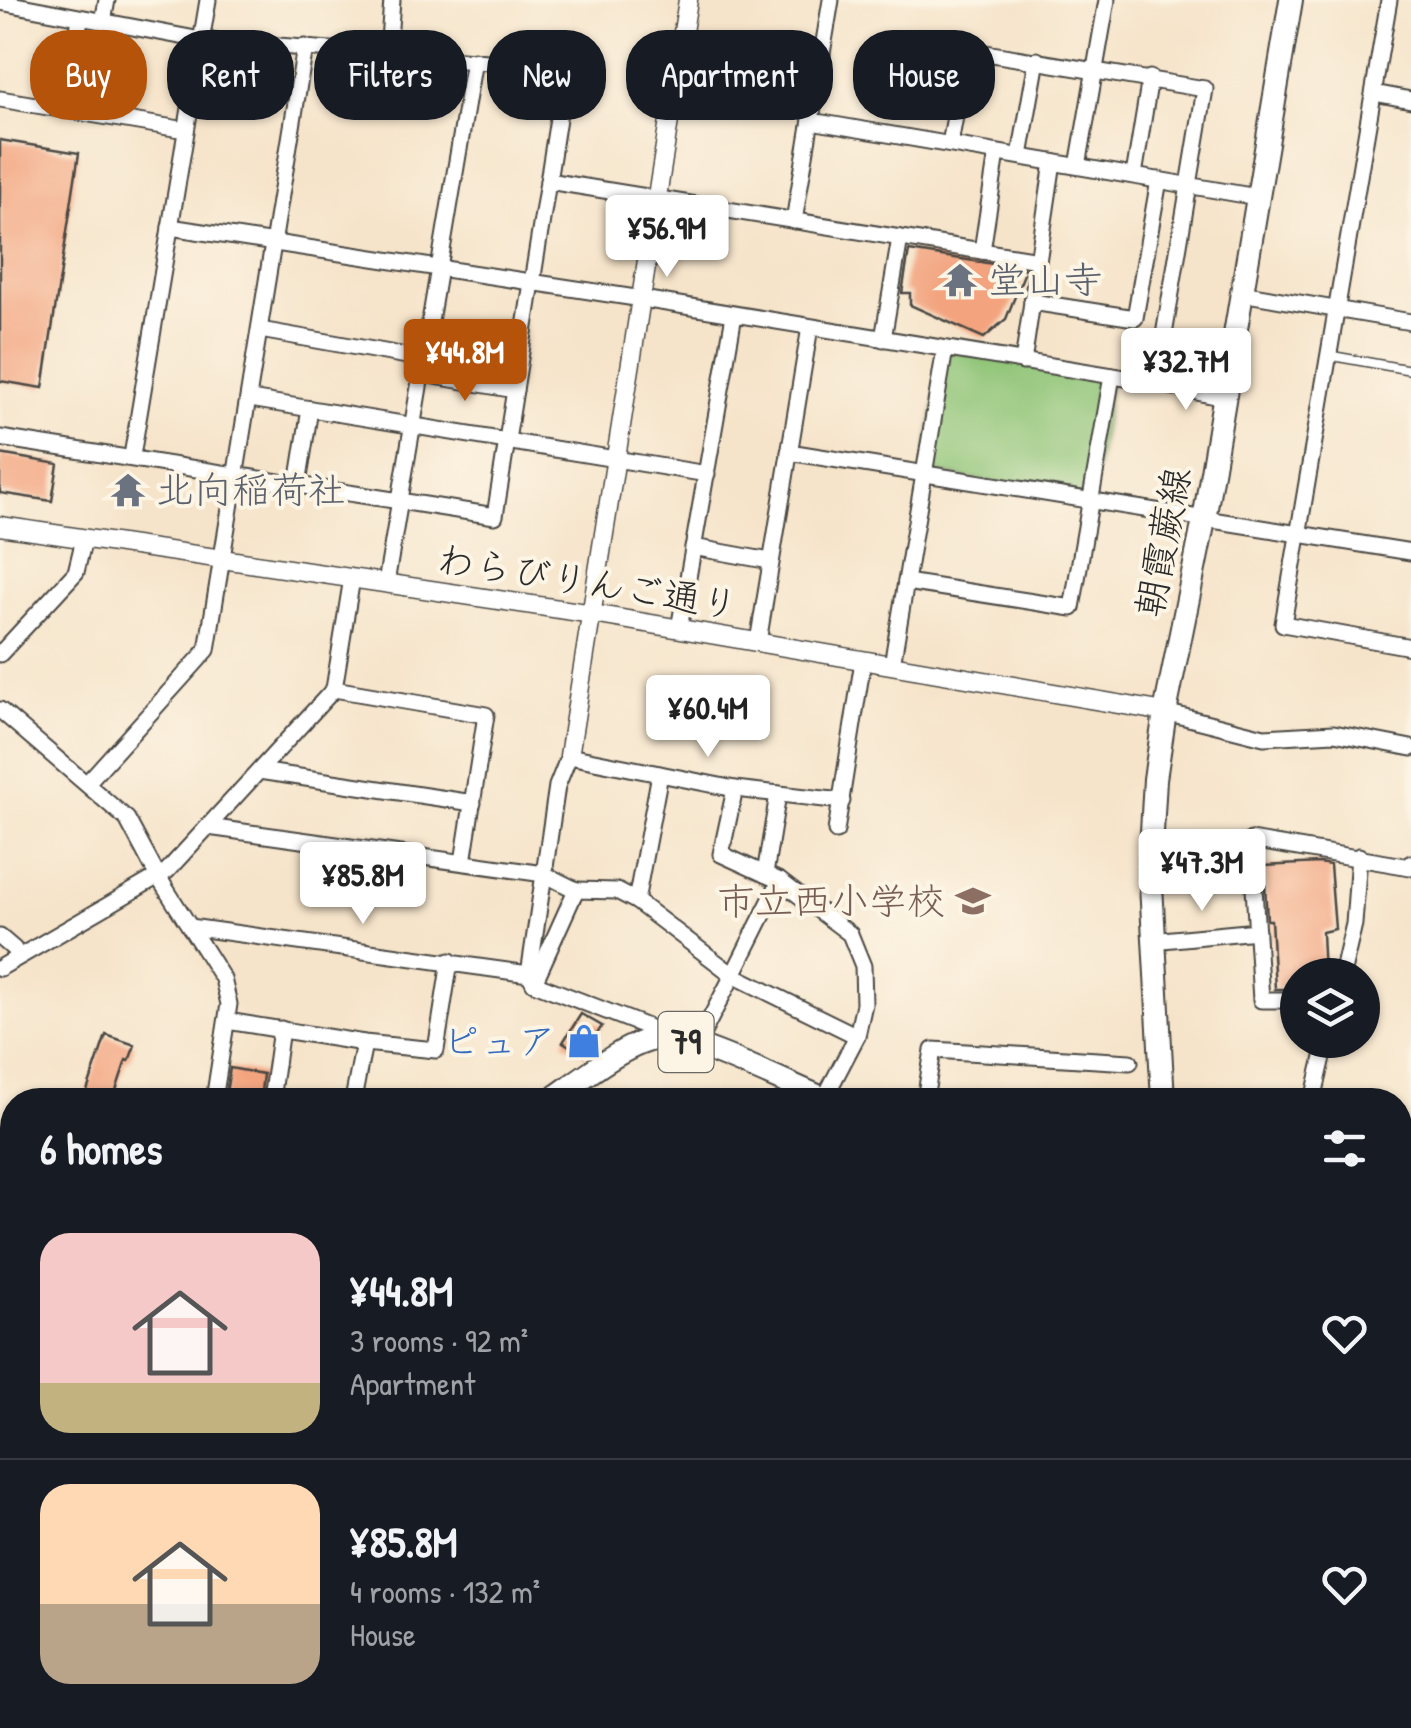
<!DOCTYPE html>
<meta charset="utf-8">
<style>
:root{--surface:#171b24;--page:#20242c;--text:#f1f3f6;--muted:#9ea1a6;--line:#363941;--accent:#b45309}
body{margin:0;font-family:"Patrick Hand","Klee One",sans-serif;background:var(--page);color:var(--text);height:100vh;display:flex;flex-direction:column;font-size:38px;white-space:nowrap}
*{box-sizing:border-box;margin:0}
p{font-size:32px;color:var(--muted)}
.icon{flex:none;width:55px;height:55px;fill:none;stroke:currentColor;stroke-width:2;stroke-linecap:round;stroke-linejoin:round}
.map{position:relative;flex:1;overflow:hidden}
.drawer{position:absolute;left:0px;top:1088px;width:1412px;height:642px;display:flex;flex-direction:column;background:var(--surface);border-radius:40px 40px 0 0;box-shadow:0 2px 8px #0004}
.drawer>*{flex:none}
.banner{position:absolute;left:30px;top:30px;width:1352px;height:90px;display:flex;gap:20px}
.fabs{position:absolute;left:1280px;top:958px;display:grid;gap:20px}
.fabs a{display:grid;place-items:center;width:100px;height:100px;border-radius:50%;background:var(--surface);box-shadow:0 2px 8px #0004;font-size:50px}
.price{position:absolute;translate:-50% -85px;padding:0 22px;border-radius:10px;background:#fff;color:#222;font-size:32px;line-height:65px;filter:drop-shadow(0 2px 5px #0008)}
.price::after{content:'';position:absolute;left:50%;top:60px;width:30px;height:22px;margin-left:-15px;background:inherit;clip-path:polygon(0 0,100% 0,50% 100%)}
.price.selected{background:var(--accent);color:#fff}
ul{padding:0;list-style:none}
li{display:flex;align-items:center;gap:30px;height:250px;padding:0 40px}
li+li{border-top:2px solid var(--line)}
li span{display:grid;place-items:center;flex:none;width:280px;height:200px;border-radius:30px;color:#555}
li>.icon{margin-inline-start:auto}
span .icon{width:120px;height:120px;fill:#fffc;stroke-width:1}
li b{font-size:42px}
h2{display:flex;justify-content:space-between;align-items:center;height:120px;padding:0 40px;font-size:42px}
.pill{padding:0 35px;border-radius:40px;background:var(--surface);box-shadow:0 2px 8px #0004;font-size:35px;line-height:90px}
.pill.selected{background:var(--accent);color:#fff}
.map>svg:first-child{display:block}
.green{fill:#8fc477;stroke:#5d7851;stroke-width:2.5}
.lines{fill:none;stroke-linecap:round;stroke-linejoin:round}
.stream{stroke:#6fa4dc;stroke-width:5}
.building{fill:#f3a47f}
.service-casing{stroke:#494743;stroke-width:11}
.minor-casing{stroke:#494743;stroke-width:19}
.tertiary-casing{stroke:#494743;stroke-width:21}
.primary-casing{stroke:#494743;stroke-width:26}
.trunk-casing{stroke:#494743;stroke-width:29}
.service{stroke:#fff;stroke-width:8}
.minor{stroke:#fff;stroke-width:15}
.tertiary{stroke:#fff;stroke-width:18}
.primary{stroke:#fff;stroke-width:22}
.trunk{stroke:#fff;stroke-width:25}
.labels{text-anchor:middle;stroke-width:8;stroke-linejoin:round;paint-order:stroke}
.shield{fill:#fcf5e5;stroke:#6a6863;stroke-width:2.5}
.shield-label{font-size:35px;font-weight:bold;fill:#2b2b2b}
.worship-label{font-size:38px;fill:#5b616d;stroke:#fcf5e5;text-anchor:start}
.street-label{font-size:38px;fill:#2b2b2b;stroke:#fcf5e5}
.education-label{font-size:38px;fill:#785e54;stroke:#fcf5e5;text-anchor:end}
.shop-label{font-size:38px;fill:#366cbe;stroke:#fcf5e5;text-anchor:end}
</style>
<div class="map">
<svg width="1411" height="1728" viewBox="0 0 1411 1728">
<rect width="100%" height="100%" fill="#fcf5e5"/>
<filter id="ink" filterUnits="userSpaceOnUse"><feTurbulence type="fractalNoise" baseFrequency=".01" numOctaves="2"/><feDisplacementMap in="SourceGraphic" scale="20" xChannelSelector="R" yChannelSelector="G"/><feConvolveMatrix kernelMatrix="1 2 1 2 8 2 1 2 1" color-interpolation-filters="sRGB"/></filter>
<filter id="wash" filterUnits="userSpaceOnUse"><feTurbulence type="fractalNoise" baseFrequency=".0048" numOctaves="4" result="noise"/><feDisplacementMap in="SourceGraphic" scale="40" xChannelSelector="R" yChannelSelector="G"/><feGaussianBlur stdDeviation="2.25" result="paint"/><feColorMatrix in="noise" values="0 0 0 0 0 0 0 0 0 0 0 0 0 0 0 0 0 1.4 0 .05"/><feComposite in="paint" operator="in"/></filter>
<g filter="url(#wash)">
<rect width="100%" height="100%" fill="#f6e4ca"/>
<polygon class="green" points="945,349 1112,376 1091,500 923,471"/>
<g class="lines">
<polyline class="stream" points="1118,1728 1124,1718"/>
</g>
<g id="blocks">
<g class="building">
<polygon points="0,140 79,153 43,388 0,381"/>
<polygon points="909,251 1026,269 1006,319 984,338 910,305 910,293 902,293"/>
<polygon points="0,454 58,464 52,501 0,493"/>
<polygon points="1319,863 1330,865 1335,929 1322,932 1324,975 1298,975 1298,989 1275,989 1271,920 1267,920 1264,866"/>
<polygon points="581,1014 602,1026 584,1055 563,1042"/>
<polygon points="106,1035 135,1045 129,1061 126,1060 113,1100 84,1100"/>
<polygon points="230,1068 263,1074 260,1100 225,1100"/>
</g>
</g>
</g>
<g filter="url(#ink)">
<use href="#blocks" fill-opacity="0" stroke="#494743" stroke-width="2.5"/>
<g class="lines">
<g class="service-casing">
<g id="service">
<polyline points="1327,355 1411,370"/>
<polyline points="1400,1387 1411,1393"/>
</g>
</g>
<g class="minor-casing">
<g id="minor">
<polyline points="1389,0 1283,624 1411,647"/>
<polyline points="0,2 201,40 566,68 495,516 0,438"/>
<polyline points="103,22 107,0"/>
<polyline points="388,54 392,0"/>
<polyline points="1374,93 1411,100"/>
<polyline points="0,99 186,130"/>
<polyline points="65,110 80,18"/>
<polyline points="811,121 1257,197"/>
<polyline points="950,144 967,50 1205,89 1156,383"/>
<polyline points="1020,156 1037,60"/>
<polyline points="1078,166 1107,0"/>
<polyline points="1134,175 1150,78"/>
<polyline points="548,181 1038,260"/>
<polyline points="794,221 831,0"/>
<polyline points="170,227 642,299 1156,383 1224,398"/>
<polyline points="982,251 997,153"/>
<polyline points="1241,293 1411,322"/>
<polyline points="1032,302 1135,318 1159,180"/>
<polyline points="260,330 424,359"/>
<polyline points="883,339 900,238"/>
<polyline points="1023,362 1053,162"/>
<polyline points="423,374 515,390"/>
<polyline points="250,399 707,474"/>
<polyline points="789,452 1411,552"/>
<polyline points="132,456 208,0"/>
<polyline points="298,484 310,409"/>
<polyline points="693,547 770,561"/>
<polyline points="906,582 1072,608 1112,376"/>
<polyline points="386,583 474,60"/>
<polyline points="679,629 734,315"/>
<polyline points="758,642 810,327"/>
<polyline points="0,654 76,572 84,539"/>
<polyline points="892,665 945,349"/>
<polyline points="334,689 486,715 463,862"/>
<polyline points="0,710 127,819 157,875 223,979 229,1004 214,1100"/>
<polyline points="1165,712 1264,737 1334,733 1411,748"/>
<polyline points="259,771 473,803"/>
<polyline points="87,783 207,650 305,47"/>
<polyline points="735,789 721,854 780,881 850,934 863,966 864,1004 857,1036 824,1099"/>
<polyline points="208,827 544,874 557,786 569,756 735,789 842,801"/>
<polyline points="836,831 863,661"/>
<polyline points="765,874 778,794"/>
<polyline points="780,881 733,975 857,1036"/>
<polyline points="636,901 733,975 696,1046"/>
<polyline points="190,927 529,974 534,983 668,1035"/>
<polyline points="0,937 14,949 17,957"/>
<polyline points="1152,941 1257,931"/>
<polyline points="0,968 167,871 334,689 352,578"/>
<polyline points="529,974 544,874 576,890"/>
<polyline points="1342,975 1354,924 1359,856"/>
<polyline points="534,983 576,890 617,891 636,901 660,774"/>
<polyline points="1298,1000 1261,1000 1251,840 1410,867 1411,863"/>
<polyline points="227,1021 364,1043 436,1050 450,961"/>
<polyline points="271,1100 281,1029"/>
<polyline points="353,1100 364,1043"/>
<polyline points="925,1100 933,1050 1130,1062"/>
<polyline points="1313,1100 1327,1040"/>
<polyline points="0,1358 12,1378"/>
<polyline points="0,1621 12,1608"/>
<polyline points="0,1687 12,1688"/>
<polyline points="231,1718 309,1728"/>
<polyline points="565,1718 567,1728"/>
<polyline points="1014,1718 1017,1728"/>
<polyline points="838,1728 839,1718"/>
</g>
</g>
<g class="tertiary-casing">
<g id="tertiary">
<polyline points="0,526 593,614 1165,712"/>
<polyline points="569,756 688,0"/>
<polyline points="1400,1194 1411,1199"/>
<polyline points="422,1728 423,1718"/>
<polyline points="1148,1728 1148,1718"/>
</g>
</g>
<g class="primary-casing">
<g id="primary">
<path d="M551,1100c28,-19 75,-58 108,-62 29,-4 135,49 168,62"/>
<polyline points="1163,1100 1150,867 1155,779 1165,712 1204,520 1291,0"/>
<polyline points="0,1490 12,1481"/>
</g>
</g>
<g class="trunk-casing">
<g id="trunk">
<polyline points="1400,1692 1411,1690"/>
<polyline points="1204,1728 1261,1718"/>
</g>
</g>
<use href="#service" class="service"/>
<use href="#minor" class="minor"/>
<use href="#tertiary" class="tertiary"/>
<use href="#primary" class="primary"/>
<use href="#trunk" class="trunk"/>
</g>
</g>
<defs>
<g id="temple-bare" transform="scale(2.7)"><path d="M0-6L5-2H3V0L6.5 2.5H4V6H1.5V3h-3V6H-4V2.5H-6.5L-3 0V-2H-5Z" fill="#6b7280" stroke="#fcf5e5" stroke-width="2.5" paint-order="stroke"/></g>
<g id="school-bare" transform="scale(2.7)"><path d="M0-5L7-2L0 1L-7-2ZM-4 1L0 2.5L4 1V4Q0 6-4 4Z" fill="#8d6e63" stroke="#fcf5e5" stroke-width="2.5" paint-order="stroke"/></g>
<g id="shop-bare" transform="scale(2.7)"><path d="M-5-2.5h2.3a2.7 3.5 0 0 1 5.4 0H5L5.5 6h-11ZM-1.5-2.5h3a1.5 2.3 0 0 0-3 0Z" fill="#3f7fe0" stroke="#fcf5e5" stroke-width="2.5" paint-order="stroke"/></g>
</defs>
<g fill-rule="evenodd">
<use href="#temple-bare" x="960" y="280"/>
<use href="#temple-bare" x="128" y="490"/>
<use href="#school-bare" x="973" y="901"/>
<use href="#shop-bare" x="584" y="1041"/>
</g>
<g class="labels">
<rect class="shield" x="658.5" y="1012" width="55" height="60" rx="8"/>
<g class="shield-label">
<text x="686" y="1054">79</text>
</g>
<g class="worship-label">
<text x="988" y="293">堂山寺</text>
<text x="156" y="503">北向稲荷社</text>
</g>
<g class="street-label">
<text transform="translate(1163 542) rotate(-79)" y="13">朝霞蕨線</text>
<text transform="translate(588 582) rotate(9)" y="13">わらびりんご通り</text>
</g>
<g class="education-label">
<text x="945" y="914">市立西小学校</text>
</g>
<g class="shop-label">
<text x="556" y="1054">ピュア</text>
</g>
</g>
</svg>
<div class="fabs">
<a><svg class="icon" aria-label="layers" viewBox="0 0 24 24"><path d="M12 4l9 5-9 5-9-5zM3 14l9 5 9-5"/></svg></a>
</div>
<b class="price" style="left:667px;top:280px">¥56.9M</b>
<b class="price selected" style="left:465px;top:404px">¥44.8M</b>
<b class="price" style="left:1186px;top:413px">¥32.7M</b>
<b class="price" style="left:708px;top:760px">¥60.4M</b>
<b class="price" style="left:1202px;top:914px">¥47.3M</b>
<b class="price" style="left:363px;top:927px">¥85.8M</b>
<div class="banner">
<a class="pill selected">Buy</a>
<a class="pill">Rent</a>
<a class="pill">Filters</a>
<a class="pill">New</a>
<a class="pill">Apartment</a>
<a class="pill">House</a>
</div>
<section class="drawer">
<h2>6 homes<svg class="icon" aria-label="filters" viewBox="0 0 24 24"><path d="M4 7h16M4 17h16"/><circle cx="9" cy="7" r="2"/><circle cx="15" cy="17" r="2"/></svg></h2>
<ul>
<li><span style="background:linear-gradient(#f6c9c9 75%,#c2b280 0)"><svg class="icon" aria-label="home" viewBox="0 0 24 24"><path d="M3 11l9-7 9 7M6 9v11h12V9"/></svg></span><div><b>¥44.8M</b><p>3 rooms · 92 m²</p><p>Apartment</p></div><svg class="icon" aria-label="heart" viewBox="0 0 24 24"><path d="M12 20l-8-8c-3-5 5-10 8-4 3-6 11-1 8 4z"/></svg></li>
<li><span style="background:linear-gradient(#ffd9b3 60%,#b9a48a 0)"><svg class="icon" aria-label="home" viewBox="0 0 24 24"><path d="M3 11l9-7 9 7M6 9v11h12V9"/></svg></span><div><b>¥85.8M</b><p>4 rooms · 132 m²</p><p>House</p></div><svg class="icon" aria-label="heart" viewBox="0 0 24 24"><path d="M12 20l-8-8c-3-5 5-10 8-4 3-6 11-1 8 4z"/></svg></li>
</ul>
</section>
</div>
